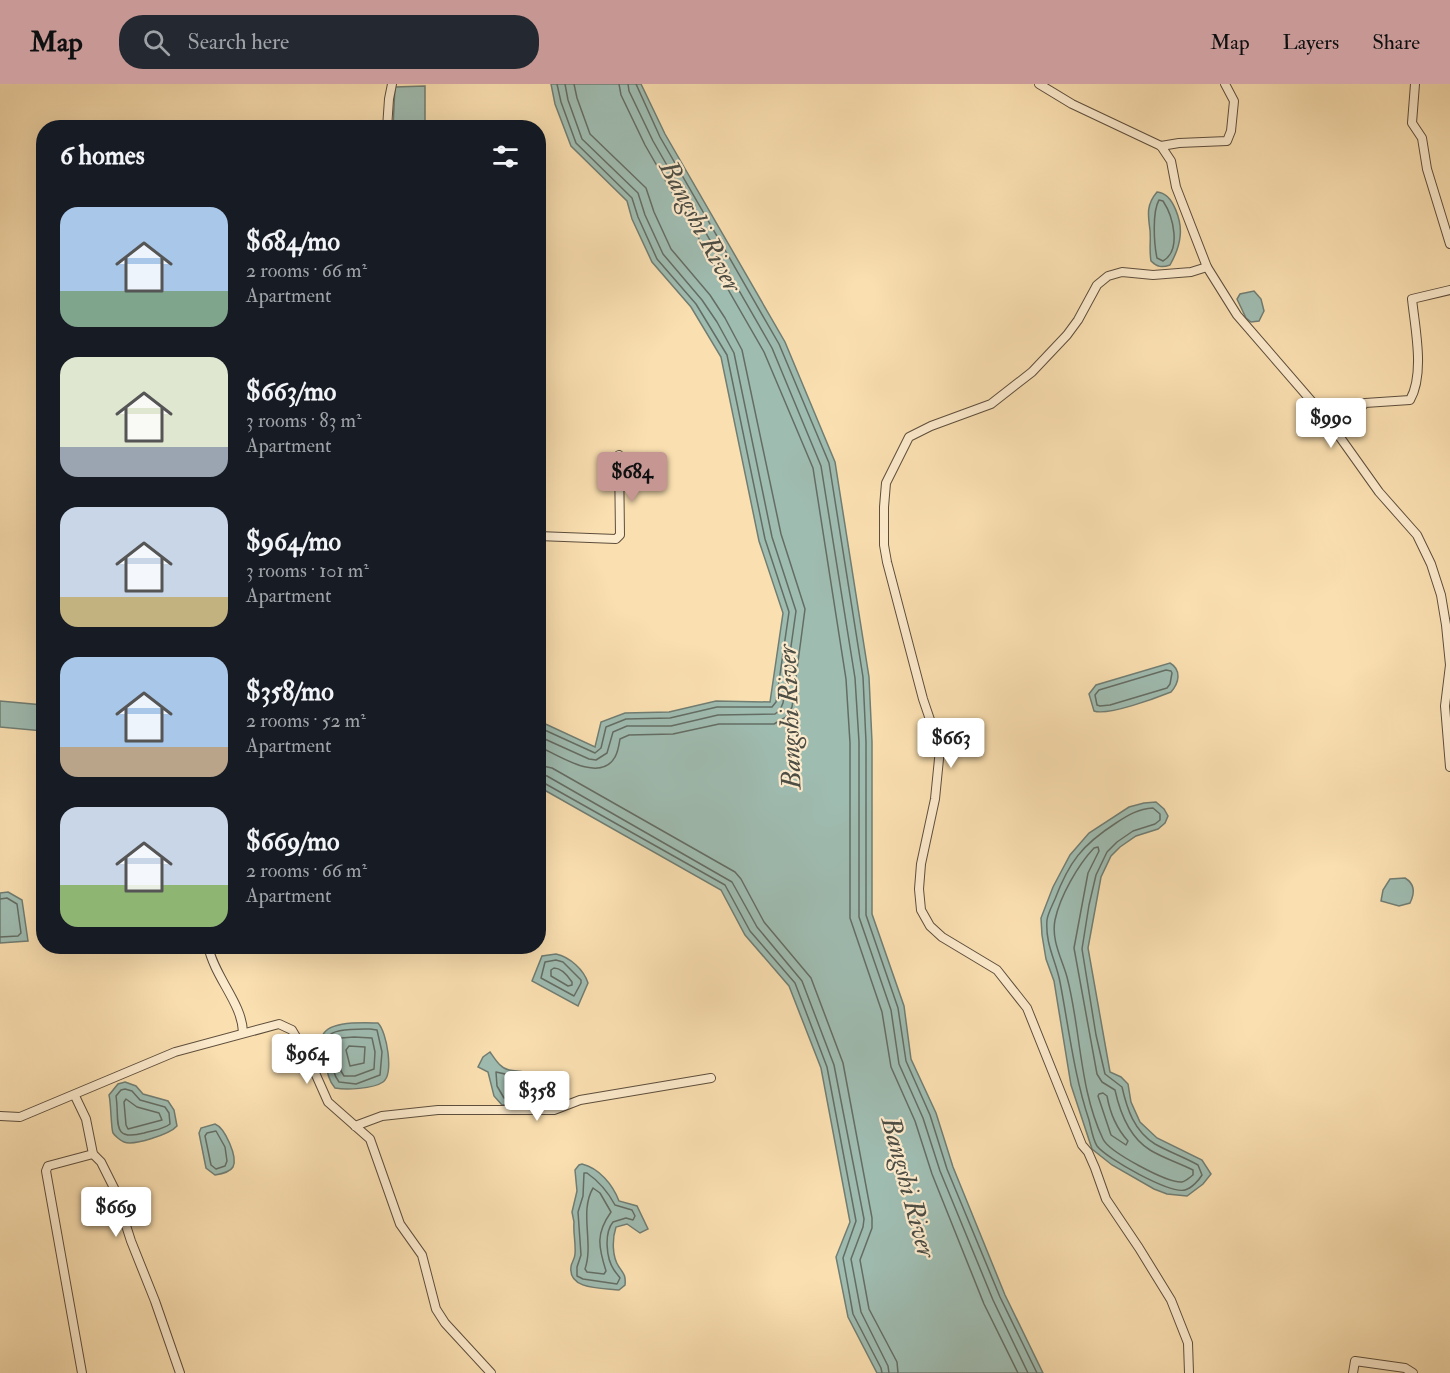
<!DOCTYPE html>
<meta charset="utf-8">
<style>
:root{--surface:#171b24;--page:#242831;--text:#f1f3f6;--muted:#9ea1a6;--accent:#c59692}
body{margin:0;font-family:"IM FELL Double Pica",serif;background:var(--page);color:var(--text);height:100vh;display:flex;flex-direction:column;font-size:22px;white-space:nowrap}
*{box-sizing:border-box;margin:0}
p{font-size:20px;color:var(--muted)}
.icon{flex:none;width:33px;height:33px;fill:none;stroke:currentColor;stroke-width:2;stroke-linecap:round;stroke-linejoin:round}
.map{position:relative;flex:1;overflow:hidden}
.panel{position:absolute;left:36px;top:36px;width:510px;height:834px;display:flex;flex-direction:column;background:var(--surface);border-radius:24px;box-shadow:0 6px 24px #0002}
.panel>*{flex:none}
.price{position:absolute;translate:-50% -51px;padding:0 14px;border-radius:6px;background:#fff;color:#222;font-size:20px;line-height:39px;filter:drop-shadow(0 2px 3px #0008)}
.price::after{content:'';position:absolute;left:50%;top:36px;width:18px;height:14px;margin-left:-9px;background:inherit;clip-path:polygon(0 0,100% 0,50% 100%)}
.price.on{background:var(--accent);color:#111}
ul{padding:0;list-style:none}
li{display:flex;align-items:center;gap:18px;height:150px;padding:0 24px}
li span{display:grid;place-items:center;flex:none;width:168px;height:120px;border-radius:18px;color:#555}
li>.icon{margin-inline-start:auto}
span .icon{width:72px;height:72px;fill:#fffc;stroke-width:1}
li b{font-size:26px}
h2{display:flex;justify-content:space-between;align-items:center;height:72px;padding:0 24px;font-size:26px}
header{display:flex;align-items:center;gap:36px;box-sizing:border-box;height:84px;padding:0 30px;background:var(--accent);color:#111}
header strong{font-size:28px}
nav{display:flex;gap:33px;margin-inline-start:auto;font-size:21px}
.search{width:420px;height:54px;background:var(--page);display:flex;align-items:center;gap:15px;box-sizing:border-box;padding:0 21px;border-radius:24px;color:var(--muted);font-size:22px}
.map>svg:first-child{display:block}
.water{fill:#9fbcb1;stroke:#707d73;stroke-width:1.5}
.lines{fill:none;stroke-linecap:round;stroke-linejoin:round}
.shore{stroke:#646d64;stroke-width:1.5}
.minor-casing{stroke:#5d4e3c;stroke-width:10}
.minor{stroke:#fceacc;stroke-width:8}
.labels{text-anchor:middle;stroke-width:4.5;stroke-linejoin:round;paint-order:stroke}
.water-label{font-size:27px;font-style:italic;fill:#4c4d44;stroke:#fceacc}
</style>
<header>
<strong>Map</strong>
<div class="search"><svg class="icon" aria-label="search" viewBox="0 0 24 24"><circle cx="10" cy="10" r="6"/><path d="M15 15l6 6"/></svg>Search here</div>
<nav><a>Map</a><a>Layers</a><a>Share</a></nav>
</header>
<div class="map">
<svg width="1450" height="1289" viewBox="0 0 1450 1289">
<rect width="100%" height="100%" fill="#fadfb0"/>
<filter id="stains"><feTurbulence type="fractalNoise" baseFrequency=".00333" numOctaves="4"/><feColorMatrix values="0 0 0 0 .2 0 0 0 0 .09 0 0 0 0 .02 0 0 0 .5 -.17"/></filter>
<radialGradient id="worn" r=".72"><stop offset=".6" stop-color="#630" stop-opacity="0"/><stop offset="1" stop-color="#630" stop-opacity=".3"/></radialGradient>
<g class="water">
<polygon points="551,0 641,0 665,50 785,258 835,378 869,593 872,658 872,830 904,922 911,975 936,1029 953,1083 1005,1211 1043,1289 877,1289 848,1233 836,1173 850,1138 821,984 789,902 745,851 721,806 539,703 539,637 595,663 601,638 625,629 669,628 716,617 770,618 783,529 759,457 721,273 691,223 652,178 632,135 627,117 571,62 555,20"/>
<polygon points="425,2 425,43 393,43 395,3"/>
<path d="M1157,108c17,1 25,31 23,45 -1,11 -5,19 -10,28 -8,3 -13,2 -19,-4 -2,-11 0,-21 -1,-31 -2,-15 -4,-25 7,-38z"/>
<polygon points="1254,207 1261,215 1264,227 1259,237 1251,238 1246,234 1237,215 1240,210"/>
<path d="M1170,579c12,7 9,20 1,29 -15,6 -63,24 -77,19l-5,-17 7,-9z"/>
<polygon points="0,617 43,621 43,647 0,643"/>
<polygon points="1156,718 1164,725 1168,732 1165,739 1158,745 1136,752 1120,763 1111,772 1101,793 1088,864 1110,988 1121,993 1128,1000 1131,1018 1140,1038 1157,1054 1202,1076 1211,1090 1203,1100 1187,1112 1167,1110 1154,1105 1112,1081 1092,1065 1071,1001 1054,897 1046,875 1042,851 1041,834 1053,803 1070,771 1089,749 1129,723 1144,719"/>
<path d="M1405,794c10,6 10,15 5,25l-11,3 -18,-5 2,-11 7,-11z"/>
<polygon points="8,808 22,816 28,857 0,859 0,809"/>
<path d="M556,870c14,3 28,16 32,29l-10,23 -46,-25 10,-25z"/>
<path d="M378,939c9,9 16,51 5,59 -10,7 -37,8 -48,6 -8,-9 -8,-20 -10,-31 -1,-6 -4,-13 -3,-19 3,-18 42,-15 56,-15z"/>
<path d="M490,968c5,7 10,16 19,18 8,2 14,0 21,5l1,26 -5,2 -24,2 -8,-9 -6,-24 -10,-5 5,-10z"/>
<path d="M125,998l11,4 7,8 25,7 6,9 3,16c-7,8 -43,20 -53,16 -3,-1 -9,-6 -11,-9 -2,-4 -2,-31 -4,-38l9,-11z"/>
<path d="M215,1040c10,4 23,33 18,43 -3,5 -12,7 -18,8l-9,-7 -7,-35 2,-5z"/>
<path d="M582,1080c17,4 31,21 37,37l18,5 11,23 -8,4 -13,-9 -11,3c-4,12 -4,30 3,40 5,7 7,9 6,18l-6,5c-17,-2 -51,0 -48,-23 0,-4 4,-8 4,-13 1,-11 -2,-21 -1,-32l-2,-10 5,-21 -2,-21 4,-5z"/>
</g>
<g class="lines">
<g class="shore">
<polyline points="619,0 621,11 645,61 764,268 813,384 846,595 850,659 850,834 882,928 891,983 915,1037 932,1090 984,1220 1018,1289"/>
<polyline points="628,0 629,7 653,57 772,264 821,382 855,594 859,658 859,833 891,926 899,980 923,1034 940,1087 993,1216 1028,1289"/>
<polyline points="636,0 660,53 779,260 829,379 863,593 866,658 866,831 898,924 906,977 930,1031 947,1085 1000,1213 1037,1289"/>
<path d="M1159,116l4,1c10,15 19,49 0,60l-6,-3c-3,-14 -5,-46 2,-58z"/>
<polygon points="1166,586 1171,587 1172,589 1170,600 1167,604 1110,621 1100,622 1097,621 1095,611 1099,606"/>
<polyline points="538,643 595,669 601,664 606,643 626,635 670,634 717,623 772,623 776,618 789,528 765,455 727,271 696,220 657,175 638,133 632,114 576,59 561,18 557,0"/>
<polyline points="538,652 589,675 596,676 607,669 613,648 627,642 671,642 718,631 775,630 780,626 783,619 796,527 772,453 734,269 717,238 702,216 663,170 645,131 638,109 582,55 568,16 565,0"/>
<path d="M538,662c20,9 62,38 77,11 3,-5 4,-12 5,-18l9,-4 44,-1 46,-10h55l12,-7 6,-10 13,-98 -24,-75 -39,-184 -17,-32 -15,-23 -39,-46 -17,-37 -8,-24 -56,-54 -13,-36 -3,-14"/>
<polyline points="538,681 552,684 735,788 741,795 764,838 811,894 843,979 872,1134 872,1144 860,1176 869,1225 897,1278 898,1289"/>
<polyline points="538,690 547,692 732,798 757,843 802,897 834,981 864,1135 863,1143 851,1175 861,1228 888,1282 889,1289"/>
<polyline points="538,698 544,699 725,801 750,847 795,899 827,983 856,1137 843,1174 853,1230 881,1284 882,1289"/>
<path d="M1153,724l7,6v6l-5,4 -22,7 -16,11 -10,10 -11,23 -7,30 -7,44 14,86 9,39 17,13c5,22 12,44 33,57 14,8 29,13 43,21l4,10c-3,5 -10,13 -17,15 -15,4 -78,-31 -88,-44 -4,-6 -6,-18 -8,-26 -15,-45 -20,-91 -29,-138 -4,-21 -15,-38 -13,-62 1,-7 5,-14 8,-21 14,-37 27,-54 61,-76 12,-8 22,-14 37,-15z"/>
<path d="M1098,763l1,4 -11,22 -14,75 23,126 5,8 13,8c5,23 14,47 35,60 13,8 29,13 43,20v5c-4,3 -7,6 -11,7 -15,1 -73,-30 -79,-43 -24,-50 -22,-109 -36,-162 -5,-18 -16,-37 -12,-57 5,-24 23,-55 39,-72z"/>
<polyline points="0,815 7,814 17,820 21,849 18,852 0,853"/>
<polygon points="556,876 563,878 581,896 581,899 574,912 541,894 545,878"/>
<path d="M554,884c7,0 14,8 18,14v3l-4,1 -17,-10v-6z"/>
<path d="M370,945l7,1 5,22 -2,23 -24,9 -17,-2c-6,-8 -7,-17 -8,-27 -1,-5 -5,-14 -2,-19 4,-8 33,-7 41,-7z"/>
<polygon points="354,953 372,954 375,968 374,985 355,992 344,992 341,987 336,957 341,954"/>
<polygon points="349,962 365,963 364,979 350,982 346,966"/>
<polygon points="496,988 523,994 525,1013 504,1014 497,1002"/>
<path d="M125,1005l7,2 8,9 25,7 4,6 1,11c-8,6 -17,6 -26,9 -34,9 -24,-12 -28,-37l5,-6z"/>
<path d="M1103,1009l4,3c3,17 10,33 21,45l-2,4 -15,-10 -13,-39 1,-2z"/>
<polygon points="126,1015 137,1023 159,1029 162,1036 128,1045 126,1041 124,1018"/>
<polygon points="216,1047 225,1063 227,1077 225,1082 216,1085 211,1081 205,1052 207,1049"/>
<path d="M584,1089h3c13,9 21,19 28,32l17,5 3,6 -2,4 -7,-2 -13,4c-9,11 -7,36 1,48 2,3 4,5 6,8l-3,6 -34,-5 -6,-3v-9l4,-12 -3,-43 5,-16z"/>
<path d="M593,1104l7,5 11,19c-15,21 -13,34 -5,59l-2,3 -17,-2 -2,-3c9,-26 -6,-57 8,-81z"/>
</g>
<g class="minor-casing">
<g id="minor">
<polyline points="1039,0 1072,20 1161,62 1171,77 1176,103 1207,183 1237,231 1327,335 1379,408 1417,451 1431,480 1441,511 1446,541 1450,581 1445,622 1450,683"/>
<polyline points="1415,0 1412,39 1422,54 1427,85 1450,160"/>
<polyline points="387,44 389,15 392,0"/>
<polyline points="1161,62 1179,59 1227,57 1231,47 1234,17 1225,0"/>
<path d="M1337,350l28,-31 45,-3c15,-26 5,-72 2,-101l38,-9"/>
<polyline points="538,452 616,455 620,451 619,371"/>
<path d="M208,862c7,32 34,57 35,86"/>
<polyline points="75,1012 86,1035 93,1070 101,1078 114,1104 131,1157 155,1217 180,1289"/>
<polyline points="0,1032 20,1033 175,968 279,940 292,946 308,973 328,1018 370,1055 400,1140 422,1171 436,1225 445,1239 491,1289"/>
<polyline points="355,1042 382,1032 438,1026 554,1026 580,1016 711,994"/>
<polyline points="82,1289 46,1087 48,1082 93,1070"/>
<polyline points="1189,1289 1188,1259 1171,1216 1139,1164 1106,1115 1095,1084 1088,1068 1082,1061 1027,924 997,886 942,853 930,842 921,826 919,805 921,780 935,715 940,665 923,615 887,478 884,461 884,423 886,399 909,353 931,342 991,320 1032,288 1067,251 1078,236 1097,201 1108,192 1122,188 1153,191 1191,188 1207,183"/>
<polyline points="1353,1289 1355,1277 1405,1284 1413,1289"/>
</g>
</g>
<use href="#minor" class="minor"/>
</g>
<g class="labels">
<g class="water-label">
<text transform="translate(701 142) rotate(62)" y="9">Bangshi River</text>
<text transform="translate(789 633) rotate(-92)" y="9">Bangshi River</text>
<text transform="translate(909 1103) rotate(75)" y="9">Bangshi River</text>
</g>
</g>
<rect width="100%" height="100%" filter="url(#stains)"/>
<rect width="100%" height="100%" fill="url(#worn)"/>
</svg>
<b class="price" style="left:1331px;top:365px">$990</b>
<b class="price on" style="left:632px;top:419px">$684</b>
<b class="price" style="left:951px;top:685px">$663</b>
<b class="price" style="left:307px;top:1001px">$964</b>
<b class="price" style="left:537px;top:1038px">$358</b>
<b class="price" style="left:116px;top:1154px">$669</b>
<section class="panel">
<h2>6 homes<svg class="icon" aria-label="filters" viewBox="0 0 24 24"><path d="M4 7h16M4 17h16"/><circle cx="9" cy="7" r="2"/><circle cx="15" cy="17" r="2"/></svg></h2>
<ul>
<li><span style="background:linear-gradient(#a9c7e8 70%,#7fa58c 0)"><svg class="icon" aria-label="home" viewBox="0 0 24 24"><path d="M3 11l9-7 9 7M6 9v11h12V9"/></svg></span><div><b>$684/mo</b><p>2 rooms · 66 m²</p><p>Apartment</p></div></li>
<li><span style="background:linear-gradient(#dfe7d0 75%,#9aa5b1 0)"><svg class="icon" aria-label="home" viewBox="0 0 24 24"><path d="M3 11l9-7 9 7M6 9v11h12V9"/></svg></span><div><b>$663/mo</b><p>3 rooms · 83 m²</p><p>Apartment</p></div></li>
<li><span style="background:linear-gradient(#c9d6e8 75%,#c2b280 0)"><svg class="icon" aria-label="home" viewBox="0 0 24 24"><path d="M3 11l9-7 9 7M6 9v11h12V9"/></svg></span><div><b>$964/mo</b><p>3 rooms · 101 m²</p><p>Apartment</p></div></li>
<li><span style="background:linear-gradient(#a9c7e8 75%,#b9a48a 0)"><svg class="icon" aria-label="home" viewBox="0 0 24 24"><path d="M3 11l9-7 9 7M6 9v11h12V9"/></svg></span><div><b>$358/mo</b><p>2 rooms · 52 m²</p><p>Apartment</p></div></li>
<li><span style="background:linear-gradient(#c9d6e8 65%,#8fb573 0)"><svg class="icon" aria-label="home" viewBox="0 0 24 24"><path d="M3 11l9-7 9 7M6 9v11h12V9"/></svg></span><div><b>$669/mo</b><p>2 rooms · 66 m²</p><p>Apartment</p></div></li>
</ul>
</section>
</div>
